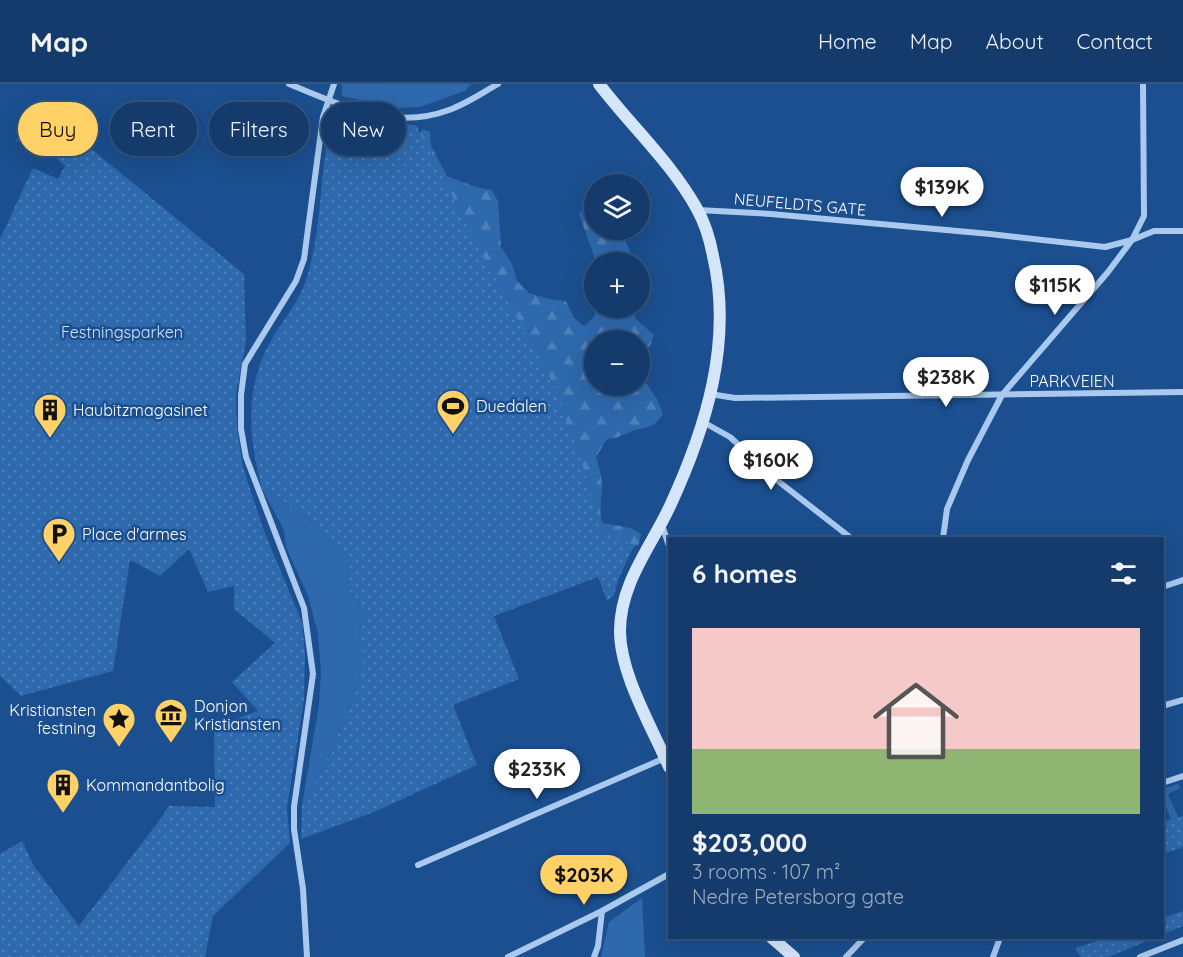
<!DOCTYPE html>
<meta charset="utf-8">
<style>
:root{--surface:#143b6b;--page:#214673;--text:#f1f3f6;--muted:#9dadc1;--line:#33557e;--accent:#ffd166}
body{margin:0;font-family:Quicksand,sans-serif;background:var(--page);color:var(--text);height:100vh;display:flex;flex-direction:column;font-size:22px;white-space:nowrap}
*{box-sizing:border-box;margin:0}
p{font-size:20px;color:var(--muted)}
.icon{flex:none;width:33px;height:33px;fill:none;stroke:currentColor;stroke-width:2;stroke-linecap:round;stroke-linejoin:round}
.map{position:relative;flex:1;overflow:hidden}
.panel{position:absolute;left:668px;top:453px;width:496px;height:402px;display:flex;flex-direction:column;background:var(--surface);border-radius:0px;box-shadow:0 6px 24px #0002,0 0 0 2px var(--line)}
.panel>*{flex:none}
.guide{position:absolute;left:18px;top:18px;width:560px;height:54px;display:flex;gap:12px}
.buttons{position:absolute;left:584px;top:90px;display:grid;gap:12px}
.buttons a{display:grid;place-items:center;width:66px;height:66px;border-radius:50%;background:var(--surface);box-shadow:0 6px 24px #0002,0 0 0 2px var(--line);font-size:30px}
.price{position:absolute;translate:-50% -51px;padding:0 14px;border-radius:21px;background:#fff;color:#222;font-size:20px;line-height:39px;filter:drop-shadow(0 2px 3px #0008)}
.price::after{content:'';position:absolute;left:50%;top:36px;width:18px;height:14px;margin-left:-9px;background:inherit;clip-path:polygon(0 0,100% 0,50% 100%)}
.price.on{background:var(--accent);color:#111}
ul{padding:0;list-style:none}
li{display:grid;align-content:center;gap:12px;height:318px;padding:0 24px}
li+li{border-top:2px solid var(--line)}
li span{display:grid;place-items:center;height:186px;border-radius:0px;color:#555}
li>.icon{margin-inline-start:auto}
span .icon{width:108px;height:108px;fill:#fffc;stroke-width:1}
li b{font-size:26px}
h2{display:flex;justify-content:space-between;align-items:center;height:72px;padding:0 24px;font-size:26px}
.pill{padding:0 21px;border-radius:27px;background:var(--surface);box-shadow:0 6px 24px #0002,0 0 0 2px var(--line);font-size:21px;line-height:54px}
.pill.on{background:var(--accent);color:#111}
header{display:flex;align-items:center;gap:36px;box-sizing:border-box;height:84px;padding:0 30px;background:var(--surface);border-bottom:2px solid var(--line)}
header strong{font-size:28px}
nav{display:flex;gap:33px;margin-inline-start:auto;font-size:21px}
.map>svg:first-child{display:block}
.grass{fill:#2e69ad}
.forest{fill:url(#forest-firs)}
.park{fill:url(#park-dots)}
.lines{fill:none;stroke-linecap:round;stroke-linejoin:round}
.street{stroke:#a9c9ee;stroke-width:6}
.secondary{stroke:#d6e6fa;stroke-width:12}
.labels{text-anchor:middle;stroke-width:5;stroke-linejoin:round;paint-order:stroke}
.street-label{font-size:16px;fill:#fff;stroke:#1b4f8f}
.park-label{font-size:16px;fill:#cfe3fa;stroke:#1b4f8f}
.poi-label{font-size:16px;fill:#fff;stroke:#1b4f8f;text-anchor:start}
</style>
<header>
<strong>Map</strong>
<nav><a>Home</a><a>Map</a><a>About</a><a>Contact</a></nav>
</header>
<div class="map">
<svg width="1183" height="873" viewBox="0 0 1183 873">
<defs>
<pattern id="forest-firs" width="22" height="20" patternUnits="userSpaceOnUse" patternTransform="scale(1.5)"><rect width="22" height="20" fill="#2e69ad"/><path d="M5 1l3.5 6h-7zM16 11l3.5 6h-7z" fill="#4d80b9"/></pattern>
<pattern id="park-dots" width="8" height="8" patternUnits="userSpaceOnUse" patternTransform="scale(1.5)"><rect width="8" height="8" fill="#2e69ad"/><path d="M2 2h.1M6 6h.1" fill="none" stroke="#4d80b9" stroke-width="1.8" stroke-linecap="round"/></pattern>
</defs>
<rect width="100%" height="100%" fill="#1b4f8f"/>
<g class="grass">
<polygon points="342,0 471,0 465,7 420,23 396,24 342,12"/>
<path d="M262,405c25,12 73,48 84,73 3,9 1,20 4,28 3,8 10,17 14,24l-6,21 4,10 1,17 -10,37 -33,76 -18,30 17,-100 2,-32 -3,-40 -10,-37 -22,-49 -2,-17z"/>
<polygon points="1178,700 1181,704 1168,710 1178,733 1171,736 1163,715 1162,705"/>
<polygon points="642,814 645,873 601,873 609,838"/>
</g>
<g class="forest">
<path d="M423,45l7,3 1,14 16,30c17,6 27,12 45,14l6,11 3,46 11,17 5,17 12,12 20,6 17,2 8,17 10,8 9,-8 4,-10h35l4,11 18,16 -4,11 -11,5v-11h-45v46l22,2 2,-2h21v-4l8,2 10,15 6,15c-11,17 -17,11 -33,18 -9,3 -13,7 -23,7l-11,18c3,10 6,20 6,31 -1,12 -3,23 0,35l29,5 10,6 -2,10 -9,6 -33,-12 -179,-402z"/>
<path d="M587,121l7,5v20h22c9,8 16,20 15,32h-35l-17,-48z"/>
</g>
<g class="park">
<polygon points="34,18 244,190 246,258 236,310 237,344 243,383 264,447 302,538 305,571 304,615 287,724 290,759 213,832 205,873 0,873 0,770 22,757 34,782 79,842 164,730 168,722 215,723 214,642 258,627 232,598 275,559 234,525 234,502 208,508 189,465 160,492 130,476 113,587 21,612 0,592 0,155 33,84 58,95 65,82 56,74 16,57"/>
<path d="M347,33l36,7 33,1 70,137 67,121 29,80 19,71 33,11 -16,35 -4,15 -7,6 -9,-24 -104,39 25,63 -66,26 24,60 -103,47 -73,27 1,-34 18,-30 33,-76 10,-37 -1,-17 -4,-10 6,-21c-4,-7 -11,-16 -14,-24 -3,-8 -1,-19 -4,-28 -11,-25 -59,-61 -84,-73 -13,-49 -18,-96 6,-143 10,-19 30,-43 37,-63 17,-49 14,-103 24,-153l10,-11z"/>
<polygon points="1183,732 1183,763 1163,770 1163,738"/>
<polygon points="1183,827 1183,842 1163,850 1163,834"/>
<polygon points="1107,854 1154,854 1109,873 1081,873 1075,864"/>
</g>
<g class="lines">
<g class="street">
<path d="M289,0c52,21 104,47 160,26 17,-6 33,-17 49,-26"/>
<polyline points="698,126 771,130 990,150 1105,163 1132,156 1154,147 1183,147"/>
<polyline points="710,310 735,314 1183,308"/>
<polyline points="703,338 730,353 778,397 851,454"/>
<polyline points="662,441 669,462"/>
<polyline points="943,454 947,425 968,376 1002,311 1108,188 1132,156 1144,132 1143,0"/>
<polyline points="1162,503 1183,496"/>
<polyline points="1162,622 1183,616"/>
<polyline points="1162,699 1183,692"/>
<polyline points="418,781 665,674"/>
<polyline points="307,873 303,805 294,745 294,723 313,590 304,524 246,373 241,345 241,311 245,280 296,197 304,175 323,33 334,0"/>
<polyline points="508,873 602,827 669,790"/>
<polyline points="594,873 598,862 602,827"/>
<polyline points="846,873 864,854"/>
<polyline points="993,873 1000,854"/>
<polyline points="1140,873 1183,856"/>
</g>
<g class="secondary">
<path d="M599,0c32,42 72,78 98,125 8,14 13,31 16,47 20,86 -7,172 -43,250 -19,41 -50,77 -50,125 0,43 32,96 49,136"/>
<polyline points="772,854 794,873"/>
</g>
</g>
<defs>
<g id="stadium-pin" transform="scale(1.725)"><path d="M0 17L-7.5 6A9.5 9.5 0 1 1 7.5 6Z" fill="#ffd166" stroke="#1b4f8f"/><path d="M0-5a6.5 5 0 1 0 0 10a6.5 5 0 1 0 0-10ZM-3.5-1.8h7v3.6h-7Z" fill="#111"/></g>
<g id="building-pin" transform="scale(1.725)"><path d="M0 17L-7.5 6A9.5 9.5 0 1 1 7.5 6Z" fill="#ffd166" stroke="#1b4f8f"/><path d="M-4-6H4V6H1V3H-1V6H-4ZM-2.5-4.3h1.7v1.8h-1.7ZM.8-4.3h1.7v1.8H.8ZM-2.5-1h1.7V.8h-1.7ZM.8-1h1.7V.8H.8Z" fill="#111"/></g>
<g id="parking-pin" transform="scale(1.725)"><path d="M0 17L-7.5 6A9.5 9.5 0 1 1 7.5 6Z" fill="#ffd166" stroke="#1b4f8f"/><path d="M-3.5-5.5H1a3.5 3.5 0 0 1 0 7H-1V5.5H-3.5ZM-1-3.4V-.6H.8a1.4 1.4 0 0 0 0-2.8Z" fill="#111"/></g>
<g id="museum-pin" transform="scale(1.725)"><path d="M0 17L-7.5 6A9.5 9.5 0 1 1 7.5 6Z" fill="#ffd166" stroke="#1b4f8f"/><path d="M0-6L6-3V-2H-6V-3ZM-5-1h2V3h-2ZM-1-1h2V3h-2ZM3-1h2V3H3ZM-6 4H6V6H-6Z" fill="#111"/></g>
<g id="sight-pin" transform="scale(1.725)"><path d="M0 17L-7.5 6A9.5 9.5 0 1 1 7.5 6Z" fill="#ffd166" stroke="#1b4f8f"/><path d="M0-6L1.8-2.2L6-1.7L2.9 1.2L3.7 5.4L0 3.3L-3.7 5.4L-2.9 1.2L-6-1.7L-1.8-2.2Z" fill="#111"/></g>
</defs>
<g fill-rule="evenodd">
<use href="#stadium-pin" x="453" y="322"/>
<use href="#building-pin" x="50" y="326"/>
<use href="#parking-pin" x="59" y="450"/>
<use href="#museum-pin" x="171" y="631"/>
<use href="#sight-pin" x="119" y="635"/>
<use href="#building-pin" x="63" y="701"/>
</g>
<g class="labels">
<g class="street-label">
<text transform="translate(800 120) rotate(5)" y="6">NEUFELDTS GATE</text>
<text x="1072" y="303">PARKVEIEN</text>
</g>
<g class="park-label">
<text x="122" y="254">Festningsparken</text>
</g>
<g class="poi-label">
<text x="476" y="328">Duedalen</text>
<text x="73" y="332">Haubitzmagasinet</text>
<text x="82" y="456">Place d'armes</text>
<text x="194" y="628">Donjon<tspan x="194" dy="18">Kristiansten</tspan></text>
<text x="96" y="632" text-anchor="end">Kristiansten<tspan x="96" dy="18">festning</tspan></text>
<text x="86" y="707">Kommandantbolig</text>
</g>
</g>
</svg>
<div class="buttons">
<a><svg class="icon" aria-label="layers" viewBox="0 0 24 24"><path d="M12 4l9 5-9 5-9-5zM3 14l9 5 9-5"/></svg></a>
<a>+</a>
<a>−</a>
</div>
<b class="price" style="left:942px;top:134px">$139K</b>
<b class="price" style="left:1055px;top:232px">$115K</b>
<b class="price" style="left:946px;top:324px">$238K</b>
<b class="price" style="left:771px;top:407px">$160K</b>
<b class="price" style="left:537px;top:716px">$233K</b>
<b class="price on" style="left:584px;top:822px">$203K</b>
<div class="guide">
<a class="pill on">Buy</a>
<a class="pill">Rent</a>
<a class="pill">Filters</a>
<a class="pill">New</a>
</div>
<section class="panel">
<h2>6 homes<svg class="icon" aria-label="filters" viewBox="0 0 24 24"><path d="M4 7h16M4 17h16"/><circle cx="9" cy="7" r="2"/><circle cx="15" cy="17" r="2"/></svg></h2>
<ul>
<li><span style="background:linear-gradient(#f6c9c9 65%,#8fb573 0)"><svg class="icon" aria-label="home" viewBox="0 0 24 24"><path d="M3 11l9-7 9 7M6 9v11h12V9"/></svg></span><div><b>$203,000</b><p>3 rooms · 107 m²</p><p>Nedre Petersborg gate</p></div></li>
</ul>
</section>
</div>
